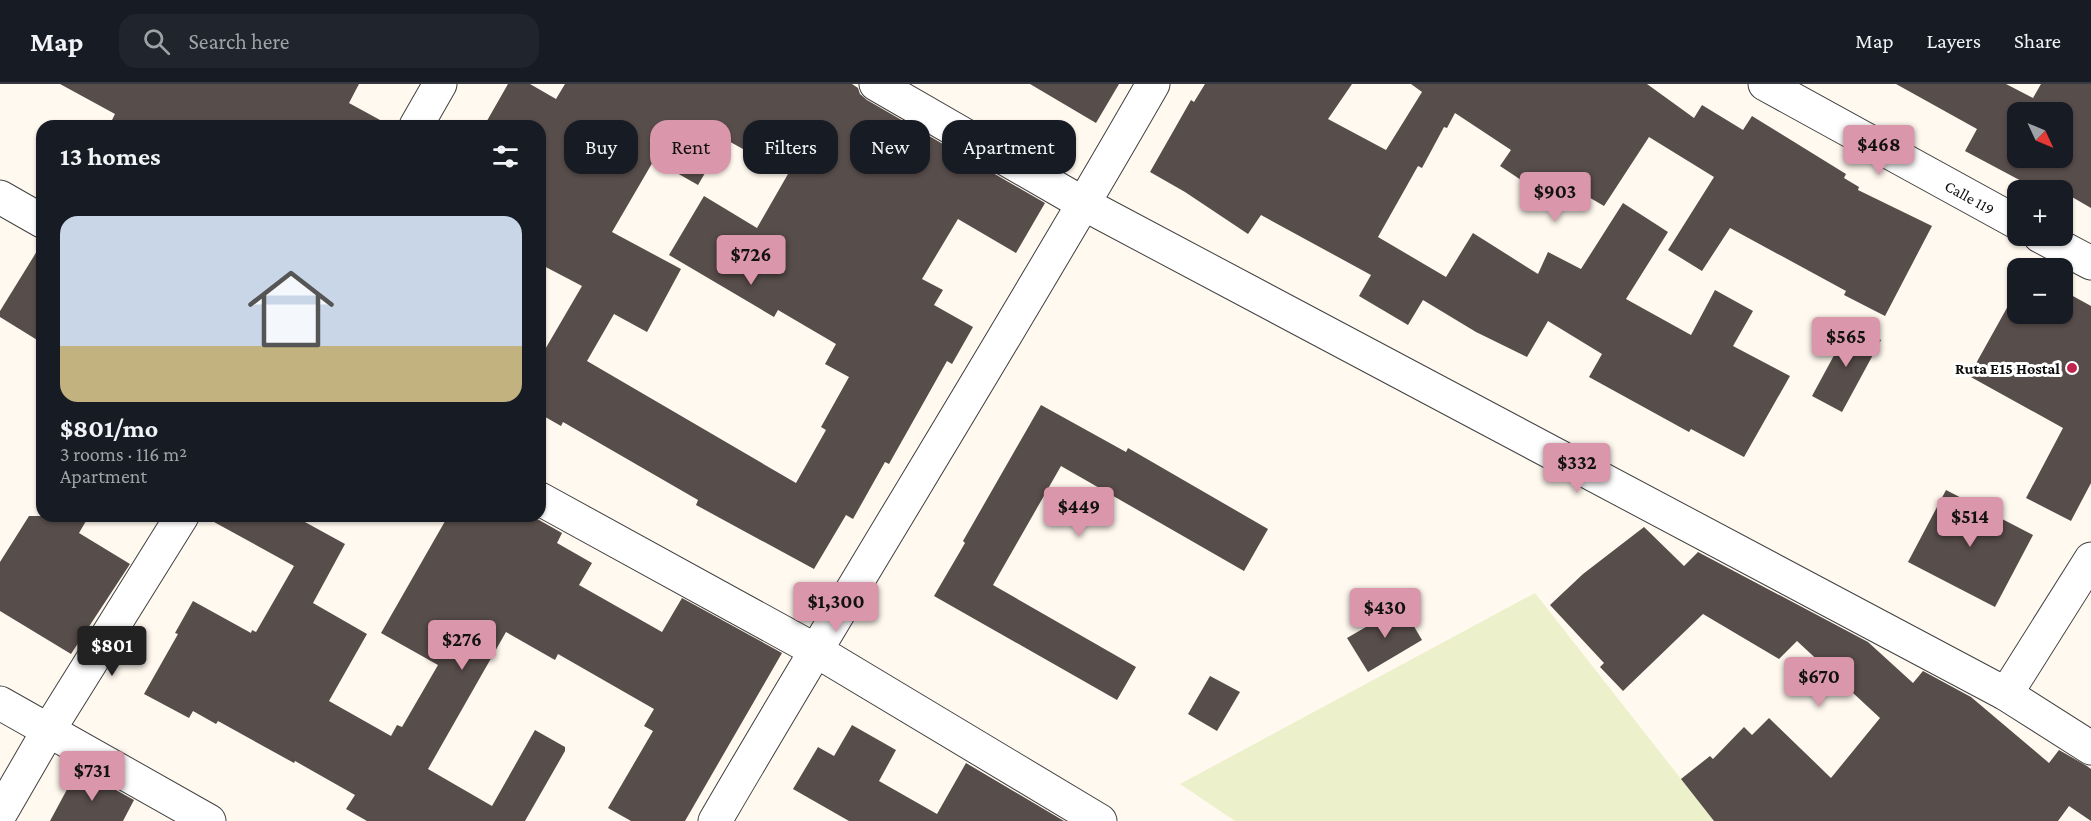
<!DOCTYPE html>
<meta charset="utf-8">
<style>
:root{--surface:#171b24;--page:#20242c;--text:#f1f3f6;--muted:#9ea1a6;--line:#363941;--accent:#da96aa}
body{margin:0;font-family:"Crimson Pro",serif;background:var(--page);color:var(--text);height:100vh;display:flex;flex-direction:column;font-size:22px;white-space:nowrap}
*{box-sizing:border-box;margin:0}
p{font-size:20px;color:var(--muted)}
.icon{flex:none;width:33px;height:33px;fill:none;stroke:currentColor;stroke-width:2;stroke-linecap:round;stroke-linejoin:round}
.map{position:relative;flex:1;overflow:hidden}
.side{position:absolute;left:36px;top:36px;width:510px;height:402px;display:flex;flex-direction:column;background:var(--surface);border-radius:18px;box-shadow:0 2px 4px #0004}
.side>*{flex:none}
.top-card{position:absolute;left:564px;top:36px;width:570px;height:54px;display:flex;gap:12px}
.needle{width:39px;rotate:134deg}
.controls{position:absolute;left:2007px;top:18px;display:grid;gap:12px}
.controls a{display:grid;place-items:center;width:66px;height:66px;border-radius:12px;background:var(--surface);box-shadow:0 2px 4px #0004;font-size:30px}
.price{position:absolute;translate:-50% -51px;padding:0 14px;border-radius:6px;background:var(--accent);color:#111;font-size:20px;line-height:39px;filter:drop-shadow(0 2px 3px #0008)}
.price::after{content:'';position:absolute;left:50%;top:36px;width:18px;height:14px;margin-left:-9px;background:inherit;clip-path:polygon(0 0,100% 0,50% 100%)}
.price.selected{background:#222;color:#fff}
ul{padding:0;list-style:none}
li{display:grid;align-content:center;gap:12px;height:318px;padding:0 24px}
li span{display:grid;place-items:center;height:186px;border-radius:18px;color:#555}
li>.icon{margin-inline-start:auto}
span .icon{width:108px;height:108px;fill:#fffc;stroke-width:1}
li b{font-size:26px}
h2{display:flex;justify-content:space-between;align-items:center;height:72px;padding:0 24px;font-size:26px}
.chip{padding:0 21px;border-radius:18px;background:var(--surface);box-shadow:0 2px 4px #0004;font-size:21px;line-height:54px}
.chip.selected{background:var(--accent);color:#111}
header{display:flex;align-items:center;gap:36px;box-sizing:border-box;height:84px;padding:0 30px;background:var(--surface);border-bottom:2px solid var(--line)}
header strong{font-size:28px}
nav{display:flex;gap:33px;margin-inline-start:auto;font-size:21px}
.search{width:420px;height:54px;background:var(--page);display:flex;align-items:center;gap:15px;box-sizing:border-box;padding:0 21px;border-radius:18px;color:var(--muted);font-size:22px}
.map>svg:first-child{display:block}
.pitch{fill:#ecf1cb}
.building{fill:#574d4a;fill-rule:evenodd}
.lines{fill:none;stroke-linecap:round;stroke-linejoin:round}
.street-casing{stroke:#414141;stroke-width:35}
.street{stroke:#fff;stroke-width:33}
.poi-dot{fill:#bf254e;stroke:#fff;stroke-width:2}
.labels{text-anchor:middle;stroke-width:6;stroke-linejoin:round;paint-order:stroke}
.street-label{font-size:16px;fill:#0e0e0e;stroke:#fff}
.poi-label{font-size:16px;font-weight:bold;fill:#0e0e0e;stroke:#fff;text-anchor:end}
</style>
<header>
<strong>Map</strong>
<div class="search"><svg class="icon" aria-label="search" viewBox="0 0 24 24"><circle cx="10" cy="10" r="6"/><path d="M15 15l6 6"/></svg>Search here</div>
<nav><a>Map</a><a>Layers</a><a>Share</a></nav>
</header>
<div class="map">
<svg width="2091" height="737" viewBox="0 0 2091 737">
<rect width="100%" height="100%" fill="#fff9ef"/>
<polygon class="pitch" points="1535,509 1714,737 1235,737 1180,700"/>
<g class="building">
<polygon points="60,0 359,0 349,19 391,42 109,42 115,30"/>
<path d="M508,0h22l26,15 9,-15h287l6,4 2,6 7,6 178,103 -29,50 -58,-34 -36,60 21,11 -9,15 39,22 -21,37 -5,-3 -58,103 -4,-2 -32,57 -7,-4 -32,54 -118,-64 2,-5 -135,-78 -2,4 -21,-12v-56l42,-72 -42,-22v-138h-56zM725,55l63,35 -31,54 -53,-32 -35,59 105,62 4,-7 58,34 -11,20 24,13 -28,50 5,3 -30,53 -209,-122 27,-47 33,18 34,-63 -69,-37 42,-72 44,25z"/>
<polygon points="1030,0 1119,0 1096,39"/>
<polygon points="1205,0 1352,0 1328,35 1386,66 1422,8 1411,0 1647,0 1694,34 1702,21 1743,46 1752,32 1846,90 1844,94 1859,103 1858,106 1932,142 1885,232 1844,211 1846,207 1730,144 1702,187 1668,166 1714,93 1649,53 1604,122 1556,94 1544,111 1500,82 1511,66 1455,29 1447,44 1444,43 1422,84 1418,82 1378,153 1446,193 1473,149 1538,190 1548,168 1581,185 1623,119 1668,148 1626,215 1691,251 1715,206 1753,227 1733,262 1790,292 1744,373 1691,345 1689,348 1589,293 1602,270 1548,237 1527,273 1476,248 1423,216 1408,241 1359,212 1371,191 1261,131 1248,150 1185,108 1150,88 1191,16 1194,18"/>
<path d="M1896,0h110l27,14 8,-14h50v124l-19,-11 -5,9 -5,-2v-14h-24l-73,-39 12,-22zM2018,28h44v46h-44z"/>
<polygon points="42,159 42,259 0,233 0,227"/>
<polygon points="2018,204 2018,230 2062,230 2062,206 2091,222 2091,399 2071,437 2026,414 2063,344 1969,292"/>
<polygon points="1851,240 1881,256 1842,328 1812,312"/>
<polygon points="1041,321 1126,368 1128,364 1268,445 1244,487 1061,382 993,501 1136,583 1117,616 934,512 965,459 963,457"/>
<polygon points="1946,406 2033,451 1995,523 1908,478"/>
<polygon points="29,432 89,432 79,449 130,480 71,570 0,527 0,478"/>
<polygon points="203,432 294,432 345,460 313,519 367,550 329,617 391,652 397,641 402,643 438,581 381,549 448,432 532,432 562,449 557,459 592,479 579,501 662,548 682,514 782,569 685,737 631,737 608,724 653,647 644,642 654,625 558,570 555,576 506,548 428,685 492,722 535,646 565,663 565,667 525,737 367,737 346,725 355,711 295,677 294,679 218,637 216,640 193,627 189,634 144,610 178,550 175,549 193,517 251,549 252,546 256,548 294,482"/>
<polygon points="1644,443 1684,482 1698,468 1868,558 1913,599 1923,587 1971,613 2049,679 2059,666 2087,682 2091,685 2091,737 2069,722 2058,737 1714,737 1681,695 1710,672 1713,675 1744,643 1752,651 1769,634 1831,694 1880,634 1797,557 1779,575 1703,530 1623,607 1600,583 1604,579 1550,521 1583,490"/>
<polygon points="1402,522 1422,556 1368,588 1347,554"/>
<polygon points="1210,592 1240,608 1217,647 1188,630"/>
<polygon points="852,641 896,666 879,697 937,730 966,679 1064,737 849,737 793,705 818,663 834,672"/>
<polygon points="78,685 134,716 123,737 50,737"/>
</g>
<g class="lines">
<g class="street-casing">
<g id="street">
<polyline points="876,0 1084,120 2006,610 2091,664"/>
<polyline points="1765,0 2018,139"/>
<polyline points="416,42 440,0"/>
<polyline points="0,113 42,137"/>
<polyline points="2040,152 2091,179"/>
<polyline points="540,415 815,566 1100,737"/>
<polyline points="2006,610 2091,475"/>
<polyline points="0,619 209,737"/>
<polyline points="0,730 48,647 182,432"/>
<path d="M715,737c144,-247 296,-489 438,-737"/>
</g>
</g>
<use href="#street" class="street"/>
</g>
<circle class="poi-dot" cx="2072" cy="284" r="6"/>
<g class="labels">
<g class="street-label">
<text transform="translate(1970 113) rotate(29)" y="6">Calle 119</text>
</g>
<g class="poi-label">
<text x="2060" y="290">Ruta E15 Hostal</text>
</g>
</g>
</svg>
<div class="controls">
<a><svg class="needle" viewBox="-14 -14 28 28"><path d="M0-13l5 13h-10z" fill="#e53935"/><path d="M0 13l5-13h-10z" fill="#9ea1a6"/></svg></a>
<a>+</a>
<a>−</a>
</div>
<b class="price" style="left:1879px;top:92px">$468</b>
<b class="price" style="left:1555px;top:139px">$903</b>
<b class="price" style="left:751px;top:202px">$726</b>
<b class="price" style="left:1846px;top:284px">$565</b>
<b class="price" style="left:1577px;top:410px">$332</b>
<b class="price" style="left:1079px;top:454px">$449</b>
<b class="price" style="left:1970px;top:464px">$514</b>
<b class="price" style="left:836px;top:549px">$1,300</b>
<b class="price" style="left:1385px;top:555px">$430</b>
<b class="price" style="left:462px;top:587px">$276</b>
<b class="price selected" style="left:112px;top:593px">$801</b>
<b class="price" style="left:1819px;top:624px">$670</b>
<b class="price" style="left:92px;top:718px">$731</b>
<div class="top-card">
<a class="chip">Buy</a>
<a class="chip selected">Rent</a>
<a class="chip">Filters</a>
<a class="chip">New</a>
<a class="chip">Apartment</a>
</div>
<section class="side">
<h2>13 homes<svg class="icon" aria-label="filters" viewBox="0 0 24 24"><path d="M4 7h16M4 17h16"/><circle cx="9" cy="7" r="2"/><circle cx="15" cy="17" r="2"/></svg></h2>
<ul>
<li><span style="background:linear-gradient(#c9d6e8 70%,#c2b280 0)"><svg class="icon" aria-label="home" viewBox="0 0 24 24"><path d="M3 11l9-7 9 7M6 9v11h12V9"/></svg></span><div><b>$801/mo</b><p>3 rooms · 116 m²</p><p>Apartment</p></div></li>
</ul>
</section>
</div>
